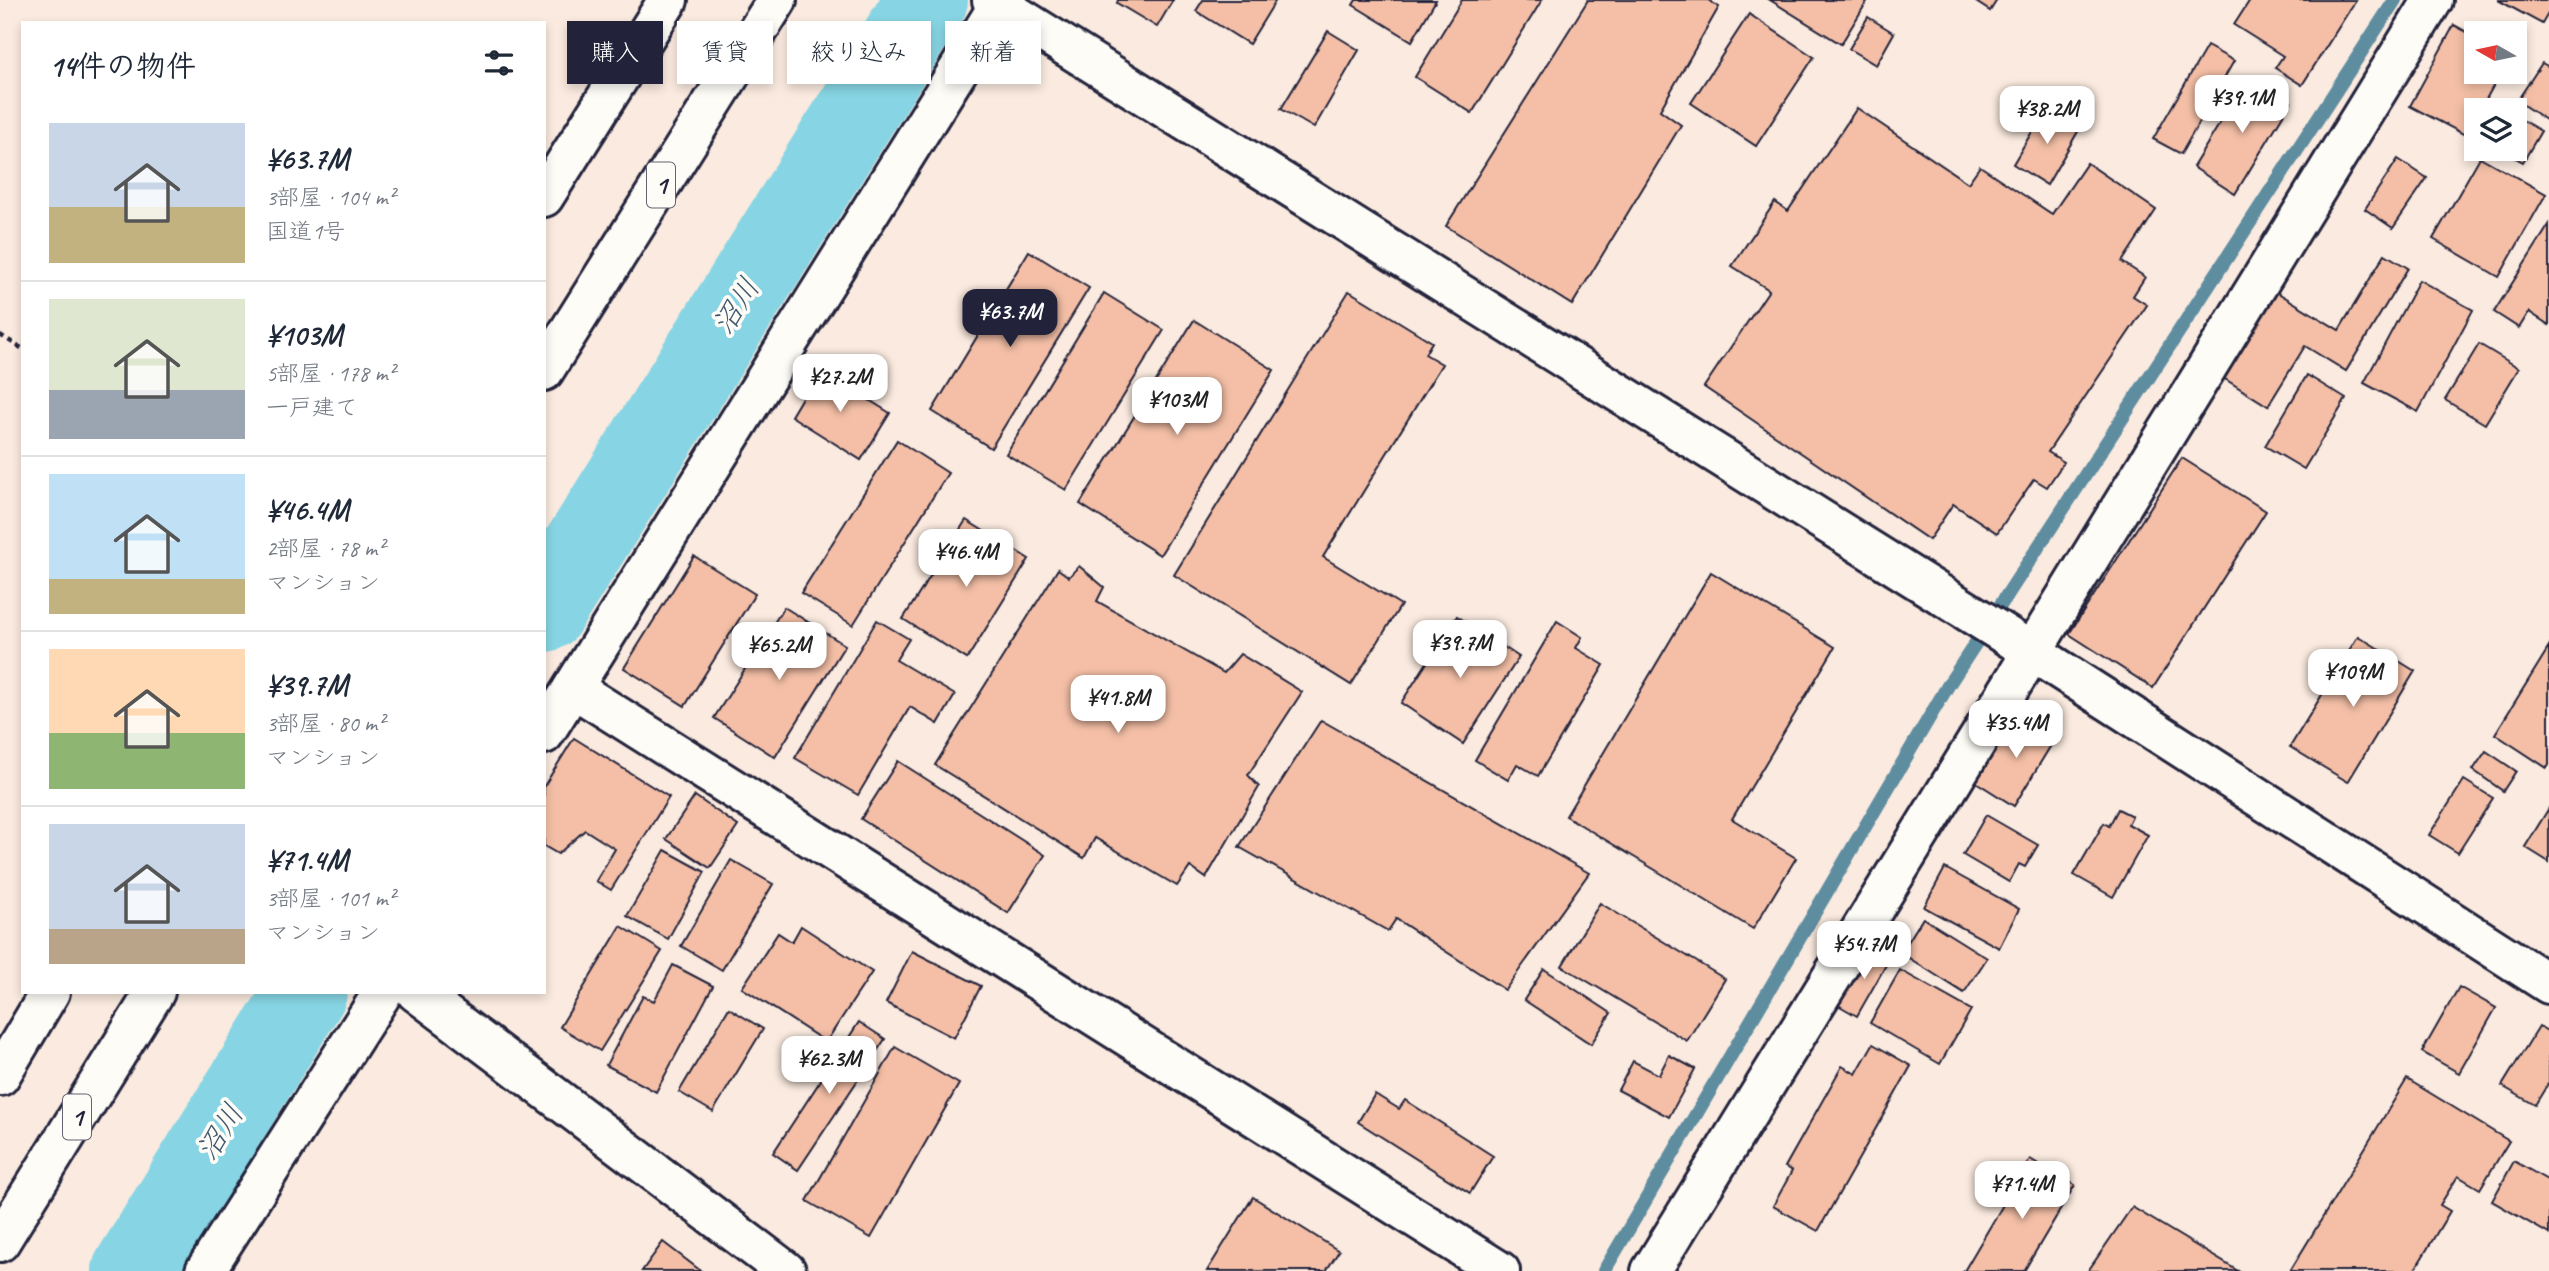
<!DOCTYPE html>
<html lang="ja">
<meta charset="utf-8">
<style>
:root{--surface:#fff;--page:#f6f6f7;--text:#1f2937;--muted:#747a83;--line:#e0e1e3;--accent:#22223b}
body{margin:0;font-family:Caveat,"Klee One",sans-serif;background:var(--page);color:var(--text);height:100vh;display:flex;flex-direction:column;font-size:26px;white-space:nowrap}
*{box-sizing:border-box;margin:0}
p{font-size:23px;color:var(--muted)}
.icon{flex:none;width:38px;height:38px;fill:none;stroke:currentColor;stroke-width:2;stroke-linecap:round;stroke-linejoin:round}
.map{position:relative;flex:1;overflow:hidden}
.drawer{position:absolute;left:21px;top:21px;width:525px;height:973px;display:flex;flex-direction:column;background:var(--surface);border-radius:0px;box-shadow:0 4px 10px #0003}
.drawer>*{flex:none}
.guide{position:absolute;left:567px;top:21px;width:665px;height:63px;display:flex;gap:14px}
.needle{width:46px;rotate:279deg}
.fabs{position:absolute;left:2464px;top:21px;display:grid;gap:14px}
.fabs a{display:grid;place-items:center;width:63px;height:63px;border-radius:0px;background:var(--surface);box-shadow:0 4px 10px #0003;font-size:35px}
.price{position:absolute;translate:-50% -60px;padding:0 16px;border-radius:14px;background:#fff;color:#222;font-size:23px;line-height:46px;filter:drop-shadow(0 2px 4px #0008)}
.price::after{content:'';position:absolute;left:50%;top:42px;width:21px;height:16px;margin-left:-10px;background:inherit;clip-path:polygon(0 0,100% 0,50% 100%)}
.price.selected{background:var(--accent);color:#fff}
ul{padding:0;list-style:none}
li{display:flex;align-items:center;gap:21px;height:175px;padding:0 28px}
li+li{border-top:2px solid var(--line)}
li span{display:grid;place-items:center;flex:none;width:196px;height:140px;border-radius:0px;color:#555}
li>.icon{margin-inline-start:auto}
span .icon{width:84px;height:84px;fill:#fffc;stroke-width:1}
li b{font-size:30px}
h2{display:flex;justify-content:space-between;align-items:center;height:84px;padding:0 28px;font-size:30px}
.pill{padding:0 24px;border-radius:0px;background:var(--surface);box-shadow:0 4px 10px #0003;font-size:24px;line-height:63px}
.pill.selected{background:var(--accent);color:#fff}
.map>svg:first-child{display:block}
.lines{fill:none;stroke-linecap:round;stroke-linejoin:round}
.stream{stroke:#5f8da0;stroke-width:14}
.river{stroke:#87d5e4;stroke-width:82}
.building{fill:#f4bfa6;stroke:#22223b;stroke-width:2}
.street-casing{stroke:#22223b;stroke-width:44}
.highway-casing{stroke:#22223b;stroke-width:44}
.path{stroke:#22223b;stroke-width:4.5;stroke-dasharray:5 5;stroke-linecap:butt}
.street{stroke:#fdfcf7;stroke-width:38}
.highway{stroke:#fdfcf7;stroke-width:38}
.labels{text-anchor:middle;stroke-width:7;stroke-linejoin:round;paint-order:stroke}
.shield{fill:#fdfcf7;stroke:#646373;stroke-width:2}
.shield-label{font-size:26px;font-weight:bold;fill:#22223b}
.water-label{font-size:30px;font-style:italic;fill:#40586e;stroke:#fdfcf7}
</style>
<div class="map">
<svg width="2549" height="1271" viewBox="0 0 2549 1271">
<rect width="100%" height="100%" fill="#faeadf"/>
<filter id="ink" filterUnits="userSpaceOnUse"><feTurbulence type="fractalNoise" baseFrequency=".0143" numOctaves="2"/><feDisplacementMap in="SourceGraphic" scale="14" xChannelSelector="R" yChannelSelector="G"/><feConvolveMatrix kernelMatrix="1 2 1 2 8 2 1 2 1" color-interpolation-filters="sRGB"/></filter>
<g filter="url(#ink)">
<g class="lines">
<polyline class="stream" points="1604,1271 1949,684 2395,0"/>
<g class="river">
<polyline points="544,611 927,0"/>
<polyline points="133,1271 306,992"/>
</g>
</g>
<g class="building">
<polygon points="1118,0 1173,0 1157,27 1117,3"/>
<polygon points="1203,0 1276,0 1249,44 1196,11"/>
<polygon points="1356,0 1436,0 1412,41 1353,5"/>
<polygon points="1462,0 1542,0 1472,113 1415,77"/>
<polygon points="1588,0 1708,0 1719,7 1660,110 1681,125 1572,305 1446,226"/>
<polygon points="1770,0 1868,0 1841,44"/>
<polygon points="1973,0 1997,0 1990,11"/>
<polygon points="2250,0 2356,0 2302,85 2275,68 2283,56 2234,25"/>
<polygon points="2498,0 2549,0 2549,12 2542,24"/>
<polygon points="1749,14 1814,57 1756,146 1691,103"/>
<polygon points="1868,17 1894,33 1876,65 1849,49"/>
<polygon points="2454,25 2476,37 2476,72 2501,72 2480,110 2476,110 2476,118 2467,136 2410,106"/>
<polygon points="1328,31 1359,50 1314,128 1281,109"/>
<polygon points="2207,46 2234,61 2181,154 2153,139"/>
<polygon points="2542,63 2549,67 2549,116 2546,120 2517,101"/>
<polygon points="2249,76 2291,102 2235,194 2193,167"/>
<polygon points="1857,108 1968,183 1980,166 2052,214 2087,163 2156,210 2122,262 2145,277 2133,296 2147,305 2048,452 2064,462 2047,487 2034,479 1997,533 1953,504 1929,540 1704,387 1769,290 1732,266 1775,202 1788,211"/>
<polygon points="2046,108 2080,128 2047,185 2013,164"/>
<polygon points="2515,116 2541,131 2523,162 2499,149 2515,149"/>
<polygon points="2480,157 2546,194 2499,277 2433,239"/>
<polygon points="2398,159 2427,178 2393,228 2365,209"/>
<polygon points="2549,225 2549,325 2529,312 2519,328 2494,312"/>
<polygon points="1029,251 1089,288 991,448 932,411"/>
<polygon points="2385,254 2408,268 2346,371 2305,346 2268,406 2217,374 2270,288 2339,330"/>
<polygon points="2419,280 2473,310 2418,412 2364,383"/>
<polygon points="1349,291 1432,342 1425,354 1442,364 1323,557 1401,605 1351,685 1174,575"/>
<polygon points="1104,293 1164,330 1066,490 1006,454"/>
<polygon points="1194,320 1274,370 1160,555 1080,504"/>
<polygon points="2479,344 2519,368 2485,424 2445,400"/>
<polygon points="819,369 890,413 861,460 791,416"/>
<polygon points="2307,375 2346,399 2304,469 2265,446"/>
<polygon points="897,440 948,473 853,625 801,593"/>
<polygon points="2182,458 2266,511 2153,688 2069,634"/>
<polygon points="966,520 1029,559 967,659 903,619"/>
<polygon points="694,556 755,594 685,706 624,668"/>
<polygon points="1079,566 1104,587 1097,601 1224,673 1240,654 1302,692 1248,775 1259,787 1206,878 1190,867 1177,886 1095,838 1084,858 935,765 1058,569 1069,577"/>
<polygon points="1711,572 1835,647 1732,819 1796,858 1753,929 1566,816"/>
<polygon points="784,607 845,645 775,757 714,718"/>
<polygon points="1457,616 1519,657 1463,744 1401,703"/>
<polygon points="877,620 909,639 896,660 955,695 938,724 910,707 858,795 795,758"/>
<polygon points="1557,621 1582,637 1576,648 1604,665 1538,776 1517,764 1508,780 1475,760"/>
<polygon points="2358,636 2415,671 2348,782 2290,747"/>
<polygon points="2549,647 2549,765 2547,768 2495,734"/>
<polygon points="2018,713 2056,737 2014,806 1976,782"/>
<polygon points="1321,720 1589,873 1505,990 1396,919 1388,931 1239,847"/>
<polygon points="574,738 669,797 611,890 596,881 615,849 585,830 558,854 544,846 544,786"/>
<polygon points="2486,751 2516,771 2503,791 2473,770"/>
<polygon points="898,761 1045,855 1008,913 861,819"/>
<polygon points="2464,780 2493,798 2458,853 2429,835"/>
<polygon points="695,796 738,826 710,868 666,839"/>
<polygon points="2549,808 2549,862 2525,847"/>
<polygon points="2118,809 2132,816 2128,824 2148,835 2113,897 2074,875 2104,823 2109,826"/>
<polygon points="1986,815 2038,845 2025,867 2019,864 2009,882 1963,855"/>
<polygon points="665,850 705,872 668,939 627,916"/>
<polygon points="731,860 773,884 722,970 681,946"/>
<polygon points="1945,868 2019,909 1999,948 1924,907"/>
<polygon points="1600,903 1725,979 1687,1041 1562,966"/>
<polygon points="1923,918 1987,958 1964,993 1901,953"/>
<polygon points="621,926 662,951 600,1051 560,1027"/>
<polygon points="801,926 872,972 826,1042 742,988 778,933 792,942"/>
<polygon points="1870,947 1890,958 1857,1016 1838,1005"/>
<polygon points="912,951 981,986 954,1038 886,1003"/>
<polygon points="673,965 713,986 656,1092 606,1065 643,996 654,1001"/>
<polygon points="1544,969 1611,1013 1591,1044 1524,1000"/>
<polygon points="1900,970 1971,1010 1940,1064 1870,1023"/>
<polygon points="2459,987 2496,1008 2459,1073 2422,1052"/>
<polygon points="729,1008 763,1029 713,1112 679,1092"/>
<polygon points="859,1022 885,1039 798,1170 773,1153"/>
<polygon points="2539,1026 2549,1032 2549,1082 2535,1105 2502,1086"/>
<polygon points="1873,1044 1911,1066 1818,1231 1773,1206 1792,1171 1785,1167 1842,1066 1856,1074"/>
<polygon points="895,1047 959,1084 871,1238 807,1201"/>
<polygon points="1669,1055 1695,1069 1669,1117 1618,1090 1633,1061 1659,1075"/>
<polygon points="2407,1079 2509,1141 2480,1189 2458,1176 2440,1205 2450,1211 2414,1271 2290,1271"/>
<polygon points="1375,1094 1399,1109 1405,1100 1493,1156 1470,1193 1358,1122"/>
<polygon points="2030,1159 2075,1185 2024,1271 1964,1271"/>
<polygon points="2514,1161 2549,1181 2549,1234 2492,1201"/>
<polygon points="1253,1197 1339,1251 1326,1271 1207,1271"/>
<polygon points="2132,1207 2238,1271 2088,1271"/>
<polygon points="663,1242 701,1271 642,1271"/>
</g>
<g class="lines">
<g class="street-casing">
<g id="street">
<polyline points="992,0 2031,651 2549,984"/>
<polyline points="573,688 1500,1271"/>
<polyline points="544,734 1002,0"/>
<polyline points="416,992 786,1271"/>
<polyline points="205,1271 383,992"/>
<polyline points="1651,1271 2433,0"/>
</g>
</g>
<g class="highway-casing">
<g id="highway">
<polyline points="544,197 668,0"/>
<polyline points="544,371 777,0"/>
<polyline points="0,1076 50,992"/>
<polyline points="0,1242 155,992"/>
</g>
</g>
<polyline class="path" points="0,335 23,349"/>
<use href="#street" class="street"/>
<use href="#highway" class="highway"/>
</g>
</g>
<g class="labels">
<g class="shield">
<rect x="647" y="162.5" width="28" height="45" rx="5"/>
<rect x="63" y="1094.5" width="28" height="45" rx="5"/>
</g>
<g class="shield-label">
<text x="661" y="194">1</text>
<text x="77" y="1126">1</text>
</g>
<g class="water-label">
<text transform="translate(736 306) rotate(-58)" y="10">沼川</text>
<text transform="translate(220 1132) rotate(-58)" y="10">沼川</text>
</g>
</g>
</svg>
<div class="fabs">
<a><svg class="needle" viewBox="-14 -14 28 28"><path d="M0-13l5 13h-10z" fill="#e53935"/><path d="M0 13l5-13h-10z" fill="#747a83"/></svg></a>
<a><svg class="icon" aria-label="layers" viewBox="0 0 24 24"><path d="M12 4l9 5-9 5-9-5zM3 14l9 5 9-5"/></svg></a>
</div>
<b class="price" style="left:2242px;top:135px">¥39.1M</b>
<b class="price" style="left:2047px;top:146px">¥38.2M</b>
<b class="price selected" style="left:1010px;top:349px">¥63.7M</b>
<b class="price" style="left:840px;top:414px">¥27.2M</b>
<b class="price" style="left:1177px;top:437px">¥103M</b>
<b class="price" style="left:966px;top:589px">¥46.4M</b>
<b class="price" style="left:1460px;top:680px">¥39.7M</b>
<b class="price" style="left:779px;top:682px">¥65.2M</b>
<b class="price" style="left:2353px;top:709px">¥109M</b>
<b class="price" style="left:1118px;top:735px">¥41.8M</b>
<b class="price" style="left:2016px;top:760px">¥35.4M</b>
<b class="price" style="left:1864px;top:981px">¥54.7M</b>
<b class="price" style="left:829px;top:1096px">¥62.3M</b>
<b class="price" style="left:2022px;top:1221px">¥71.4M</b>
<div class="guide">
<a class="pill selected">購入</a>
<a class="pill">賃貸</a>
<a class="pill">絞り込み</a>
<a class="pill">新着</a>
</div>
<section class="drawer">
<h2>14件の物件<svg class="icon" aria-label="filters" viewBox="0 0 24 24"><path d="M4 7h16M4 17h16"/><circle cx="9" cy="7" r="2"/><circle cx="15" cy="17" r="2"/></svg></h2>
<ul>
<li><span style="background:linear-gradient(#c9d6e8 60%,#c2b280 0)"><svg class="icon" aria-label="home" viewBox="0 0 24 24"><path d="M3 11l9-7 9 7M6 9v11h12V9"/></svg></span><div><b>¥63.7M</b><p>3部屋 · 104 m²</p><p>国道1号</p></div></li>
<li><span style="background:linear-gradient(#dfe7d0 65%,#9aa5b1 0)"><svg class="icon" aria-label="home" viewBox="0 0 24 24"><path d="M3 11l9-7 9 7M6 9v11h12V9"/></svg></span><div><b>¥103M</b><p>5部屋 · 178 m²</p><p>一戸建て</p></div></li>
<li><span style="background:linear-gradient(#bfe0f5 75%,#c2b280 0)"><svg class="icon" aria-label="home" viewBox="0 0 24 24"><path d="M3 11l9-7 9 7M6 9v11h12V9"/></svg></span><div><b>¥46.4M</b><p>2部屋 · 78 m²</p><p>マンション</p></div></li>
<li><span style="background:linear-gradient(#ffd9b3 60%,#8fb573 0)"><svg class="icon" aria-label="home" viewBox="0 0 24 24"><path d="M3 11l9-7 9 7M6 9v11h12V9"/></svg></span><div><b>¥39.7M</b><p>3部屋 · 80 m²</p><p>マンション</p></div></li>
<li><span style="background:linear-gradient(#c9d6e8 75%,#b9a48a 0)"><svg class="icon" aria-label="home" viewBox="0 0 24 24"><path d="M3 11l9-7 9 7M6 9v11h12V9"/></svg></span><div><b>¥71.4M</b><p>3部屋 · 101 m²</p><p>マンション</p></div></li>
</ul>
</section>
</div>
